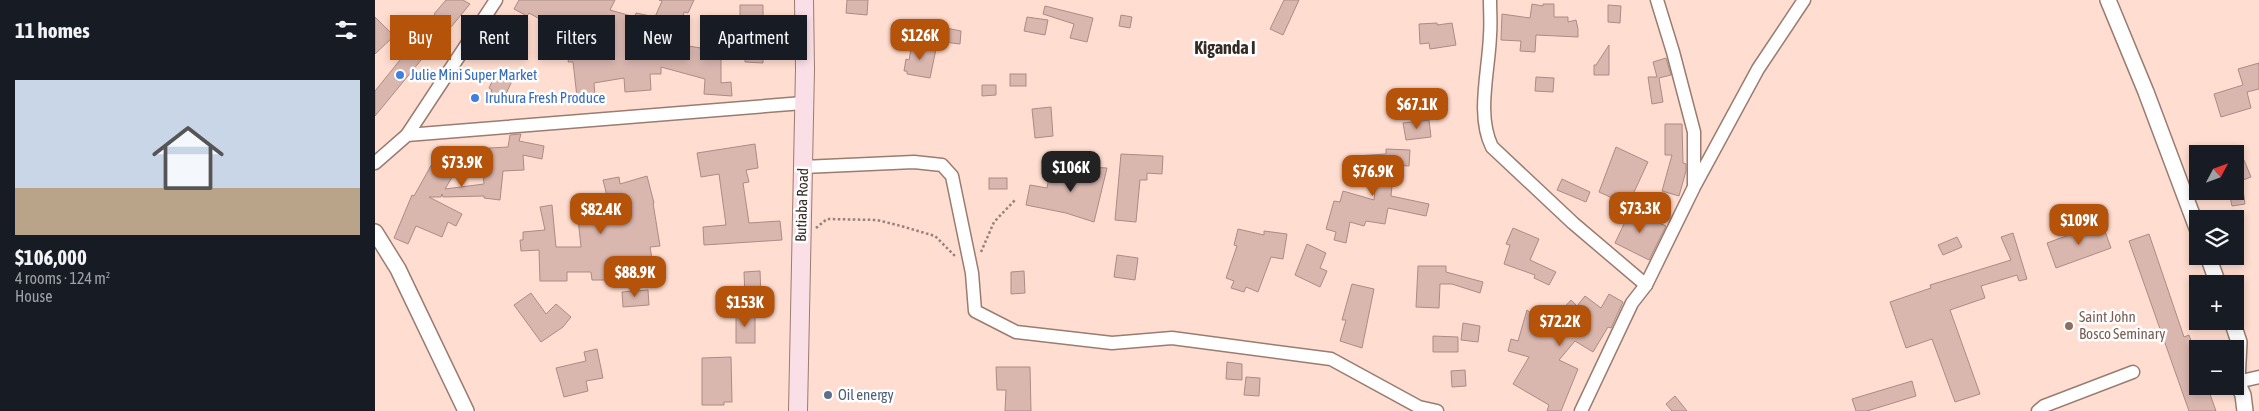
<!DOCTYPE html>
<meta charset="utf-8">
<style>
:root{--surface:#171b24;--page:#20242c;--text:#f1f3f6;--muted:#9ea1a6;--line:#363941;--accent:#b45309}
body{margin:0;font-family:"Asap Condensed",sans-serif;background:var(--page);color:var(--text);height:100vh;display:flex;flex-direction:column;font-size:19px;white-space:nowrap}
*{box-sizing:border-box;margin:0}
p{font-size:16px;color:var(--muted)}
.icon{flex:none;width:28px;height:28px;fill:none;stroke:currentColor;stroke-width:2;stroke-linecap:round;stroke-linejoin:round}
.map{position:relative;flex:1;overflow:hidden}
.side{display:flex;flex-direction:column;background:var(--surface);width:375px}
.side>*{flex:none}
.hud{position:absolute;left:15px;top:15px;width:475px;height:45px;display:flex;gap:10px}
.needle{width:32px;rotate:49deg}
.buttons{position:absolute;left:1814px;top:145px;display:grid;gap:10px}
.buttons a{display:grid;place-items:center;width:55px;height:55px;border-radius:0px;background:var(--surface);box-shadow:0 2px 8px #0003;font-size:25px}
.price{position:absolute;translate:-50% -42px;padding:0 11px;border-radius:10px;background:var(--accent);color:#fff;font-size:16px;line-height:32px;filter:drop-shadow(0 1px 2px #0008)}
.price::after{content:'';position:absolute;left:50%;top:30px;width:15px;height:11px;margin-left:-8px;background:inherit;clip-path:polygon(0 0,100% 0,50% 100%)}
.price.selected{background:#222;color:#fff}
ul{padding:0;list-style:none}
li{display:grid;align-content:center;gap:10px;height:265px;padding:0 15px}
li+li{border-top:1px solid var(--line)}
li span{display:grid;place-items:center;height:155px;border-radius:0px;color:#555}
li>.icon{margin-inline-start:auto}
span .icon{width:90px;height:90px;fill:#fffc;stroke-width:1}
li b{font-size:21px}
h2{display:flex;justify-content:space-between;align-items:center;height:60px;padding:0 15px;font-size:21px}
.tag{padding:0 18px;border-radius:0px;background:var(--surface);box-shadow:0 2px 8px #0003;font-size:18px;line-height:45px}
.tag.selected{background:var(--accent);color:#fff}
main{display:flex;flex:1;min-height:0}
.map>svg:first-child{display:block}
.building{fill:#d9b7af;stroke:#ac8b84}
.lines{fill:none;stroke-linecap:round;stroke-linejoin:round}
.minor-casing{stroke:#9a7c70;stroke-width:15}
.tertiary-casing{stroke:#9a7c70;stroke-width:18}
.secondary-casing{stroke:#9a7c70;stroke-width:20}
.path{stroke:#988179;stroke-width:2.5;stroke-dasharray:2.5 2.5;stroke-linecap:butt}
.minor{stroke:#fff;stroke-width:12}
.tertiary{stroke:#fff;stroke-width:15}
.secondary{stroke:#fadfe6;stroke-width:18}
.shop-dot{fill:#3f7fe0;stroke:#fff;stroke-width:2}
.education-dot{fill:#8d6e63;stroke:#fff;stroke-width:2}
.service-dot{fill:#5c6f8a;stroke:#fff;stroke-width:2}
.labels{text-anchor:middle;stroke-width:5;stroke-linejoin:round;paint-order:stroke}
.shop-label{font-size:15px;fill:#366cbe;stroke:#fff;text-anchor:start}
.street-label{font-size:15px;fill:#362a25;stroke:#fff}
.education-label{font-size:15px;fill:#785e54;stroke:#fff;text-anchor:start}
.service-label{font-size:15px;fill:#4e5e75;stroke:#fff;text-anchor:start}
.quarter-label{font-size:18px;font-weight:bold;fill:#362a25;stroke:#fff}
</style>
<main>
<section class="side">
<h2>11 homes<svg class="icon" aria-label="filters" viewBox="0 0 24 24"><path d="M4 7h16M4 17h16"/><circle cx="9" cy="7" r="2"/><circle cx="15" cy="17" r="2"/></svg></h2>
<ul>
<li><span style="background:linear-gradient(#c9d6e8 70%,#b9a48a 0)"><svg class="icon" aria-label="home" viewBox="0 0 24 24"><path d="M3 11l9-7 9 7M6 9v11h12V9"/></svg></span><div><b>$106,000</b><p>4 rooms · 124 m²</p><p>House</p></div></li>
</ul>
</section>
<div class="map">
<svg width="1884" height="411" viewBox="0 0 1884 411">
<rect width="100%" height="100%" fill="#ffddd0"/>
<g class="building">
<polygon points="71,0 88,0 95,4 76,27 59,14"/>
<polygon points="144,0 240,0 235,10 260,17 261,13 280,17 287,1 284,0 319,0 313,13 309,12 301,44 326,48 328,44 345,47 345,42 349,42 351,29 365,31 365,5 388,5 388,63 370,62 370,56 346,54 346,83 356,82 357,96 329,94 330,79 286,67 286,74 275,74 276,90 250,92 249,78 219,83 220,96 202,97 198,62 193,62 198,38 154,13 152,16 139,9"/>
<polygon points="472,0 493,0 492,15 471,13"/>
<polygon points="909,0 924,0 908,35 895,29"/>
<polygon points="1157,4 1168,6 1168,4 1179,4 1179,17 1193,17 1193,22 1201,20 1203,29 1203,37 1161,35 1160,52 1145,51 1146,41 1126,40 1127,14 1155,18"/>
<polygon points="1233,5 1246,6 1245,23 1233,22"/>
<polygon points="670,6 718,18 712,42 695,38 699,24 668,14"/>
<polygon points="746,15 757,17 755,28 744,26"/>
<polygon points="0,17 19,36 0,54"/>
<polygon points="652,17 673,20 670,35 649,31"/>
<polygon points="1062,23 1062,25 1077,23 1081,45 1055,49 1054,43 1045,44 1044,24"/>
<polygon points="126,25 142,35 130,53 115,43"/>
<polygon points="571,28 586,31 585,44 569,42"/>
<polygon points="38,44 51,54 0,116 0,91"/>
<polygon points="537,44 561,49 555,78 532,74 532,71 529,71 531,59 534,60"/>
<polygon points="1234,45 1234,75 1219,75 1219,65 1221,65"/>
<polygon points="1291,58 1296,75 1284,78 1288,102 1277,104 1273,77 1282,77 1278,62"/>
<polygon points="1884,63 1884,89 1872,92 1876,108 1846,117 1839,94 1868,85 1863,69"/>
<polygon points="121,73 137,81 129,98 116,92 117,90 114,88"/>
<rect x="635" y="74" width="16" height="12"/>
<polygon points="1161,77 1179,78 1178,92 1160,91"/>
<polygon points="607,85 621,85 621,95 607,96"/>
<polygon points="676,107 678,136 660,138 657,109"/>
<polygon points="1054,120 1056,137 1031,140 1028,123"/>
<polygon points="1290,124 1307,124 1308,163 1311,164 1311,171 1304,196 1287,191 1297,155 1290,155"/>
<polygon points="146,134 144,141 169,146 167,159 148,155 149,170 128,171 125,200 109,198 109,196 68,197 67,194 66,197 54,197 87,214 81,226 73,222 67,237 41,226 33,244 19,238 37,195 39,196 58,162 79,174 70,189 109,184 107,164 99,164 97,149 133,147 135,135"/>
<polygon points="380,144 383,168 371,170 374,182 368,183 374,223 405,221 407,240 329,245 328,227 351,225 344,174 326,177 322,153"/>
<polygon points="1241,147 1273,162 1253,205 1224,192"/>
<polygon points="1011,149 1035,150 1034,166 1019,165 1016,196 1054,204 1051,216 1013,208 1010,224 991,221 989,226 975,222 971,243 959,240 961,232 951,229 959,201 965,202 968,191 999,200 1002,166 982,167 981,156 1011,154"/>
<polygon points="746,154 788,156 787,174 772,173 772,180 765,180 761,222 740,220"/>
<polygon points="1869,160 1876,177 1860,183 1860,163"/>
<polygon points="715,167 732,168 719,222 691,213 651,205 655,185 672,188 675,172 695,176 696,169 715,171"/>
<polygon points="272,176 279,203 278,203 285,246 275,247 277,259 244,264 246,280 217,280 216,272 192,272 192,281 165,281 164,250 146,251 145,240 148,240 148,232 170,230 165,207 177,205 181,247 206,247 202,209 234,204 228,180 244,177 245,184"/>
<rect x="614" y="178" width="18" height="11"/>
<polygon points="1187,179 1215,192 1211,202 1182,190"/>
<polygon points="1868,190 1870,204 1857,206 1854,192"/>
<polygon points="1257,207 1266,211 1265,214 1291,226 1274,260 1240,243"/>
<polygon points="1727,223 1736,248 1681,268 1672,243"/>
<polygon points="1138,228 1164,239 1155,260 1181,272 1174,285 1159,278 1160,275 1129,264 1135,245 1131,244"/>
<polygon points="863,229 889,235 889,231 912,234 908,259 896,257 883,292 871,287 869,292 856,288 859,281 851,278 862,246 859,245"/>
<polygon points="1638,233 1652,279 1644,281 1642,275 1606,286 1610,298 1575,310 1605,394 1580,402 1557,339 1531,348 1515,302 1556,288 1555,285 1636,260 1626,237"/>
<polygon points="1774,234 1809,337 1814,335 1822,358 1822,386 1832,386 1841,411 1814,411 1754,241"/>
<polygon points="1582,237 1587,247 1568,255 1563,245"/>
<polygon points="932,244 951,253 945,268 952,271 945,287 920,275"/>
<polygon points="742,255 763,258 760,280 739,277"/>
<polygon points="1043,266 1071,266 1071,272 1108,282 1105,293 1077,284 1065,284 1064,308 1041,307"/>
<polygon points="385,271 386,297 370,297 369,272"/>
<polygon points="649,271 650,293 636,294 636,272"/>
<polygon points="977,284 999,289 987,348 965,341 971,320 967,320"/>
<polygon points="273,290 274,305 248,307 247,292"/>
<polygon points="156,293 171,314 181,304 196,317 188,327 166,342 139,305"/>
<polygon points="1234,294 1248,302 1236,328 1233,327 1218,352 1200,341 1184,360 1203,369 1186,411 1172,411 1174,405 1138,384 1154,357 1133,351 1136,339 1143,341 1152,310 1172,326 1196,300 1202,306 1210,296 1226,308"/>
<rect x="361" y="314" width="19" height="29"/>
<polygon points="1088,323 1105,326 1103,342 1086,340"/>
<polygon points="1058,336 1083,337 1083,352 1058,352"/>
<polygon points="222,349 228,378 211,381 213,391 189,397 181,368 211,361 209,352"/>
<polygon points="356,357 357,402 349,402 349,405 327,405 327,358"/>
<polygon points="852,362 867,364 867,380 851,379"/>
<polygon points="621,367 655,367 656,411 630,411 631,390 622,390"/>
<polygon points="1090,370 1091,386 1077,387 1076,371"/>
<polygon points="871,377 885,378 884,396 869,395"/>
<polygon points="1537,381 1541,396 1492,411 1481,411 1477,399"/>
<polygon points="1300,396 1312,411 1297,411 1291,404"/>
</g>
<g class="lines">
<g class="minor-casing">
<g id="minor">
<path d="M1115,0c0,12 1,24 0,35 -1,35 -14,80 2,112l81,76 73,62"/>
<polyline points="1282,0 1298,52 1319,132 1319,184"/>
<polyline points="32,135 121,0"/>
<polyline points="0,163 32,135 428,103"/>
<polyline points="428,167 539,162 567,165 577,176 597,273 600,311 641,332 737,343 797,338 956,359 1044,407 1062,411"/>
<polyline points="1862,382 1884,377"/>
<polyline points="1206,411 1257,303 1271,285 1319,187 1383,69 1429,0"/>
<polyline points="1663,411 1669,406 1758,372"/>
</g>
</g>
<g class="tertiary-casing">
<g id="tertiary">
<polyline points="1733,0 1771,92 1822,228"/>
<polyline points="0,232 23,269 91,411"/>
<polyline points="1833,256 1843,284"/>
<polyline points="1857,321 1864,342 1862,382 1868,395 1870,411"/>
</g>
</g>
<g class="secondary-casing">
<polyline id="secondary" points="423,411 430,69 429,0"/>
</g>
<g class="path">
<polyline points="441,228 452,219 502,220 526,226 560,236 580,256"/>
<polyline points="606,252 619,222 641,199"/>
</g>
<use href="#minor" class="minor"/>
<use href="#tertiary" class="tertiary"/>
<use href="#secondary" class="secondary"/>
</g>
<g class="shop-dot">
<circle cx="25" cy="75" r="5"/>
<circle cx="100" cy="98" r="5"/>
</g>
<circle class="education-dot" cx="1694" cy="326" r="5"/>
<circle class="service-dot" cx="453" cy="395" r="5"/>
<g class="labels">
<g class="shop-label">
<text x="35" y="80">Julie Mini Super Market</text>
<text x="110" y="103">Iruhura Fresh Produce</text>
</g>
<g class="street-label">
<text transform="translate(427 205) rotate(-88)" y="5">Butiaba Road</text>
</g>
<g class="education-label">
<text x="1704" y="322">Saint John<tspan x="1704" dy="17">Bosco Seminary</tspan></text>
</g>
<g class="service-label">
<text x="463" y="400">Oil energy</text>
</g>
<g class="quarter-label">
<text x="850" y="54">Kiganda I</text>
</g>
</g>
</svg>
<div class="buttons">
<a><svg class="needle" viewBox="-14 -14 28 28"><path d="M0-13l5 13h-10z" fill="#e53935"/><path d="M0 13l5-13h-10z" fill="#9ea1a6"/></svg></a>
<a><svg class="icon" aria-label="layers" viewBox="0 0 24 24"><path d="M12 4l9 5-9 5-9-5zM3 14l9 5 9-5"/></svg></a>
<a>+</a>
<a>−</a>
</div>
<b class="price" style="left:545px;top:61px">$126K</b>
<b class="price" style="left:1042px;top:130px">$67.1K</b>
<b class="price" style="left:87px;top:188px">$73.9K</b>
<b class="price selected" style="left:696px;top:193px">$106K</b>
<b class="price" style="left:998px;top:197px">$76.9K</b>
<b class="price" style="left:1265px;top:234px">$73.3K</b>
<b class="price" style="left:226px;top:235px">$82.4K</b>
<b class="price" style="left:1704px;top:246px">$109K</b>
<b class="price" style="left:260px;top:298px">$88.9K</b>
<b class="price" style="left:370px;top:328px">$153K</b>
<b class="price" style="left:1185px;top:347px">$72.2K</b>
<div class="hud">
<a class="tag selected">Buy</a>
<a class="tag">Rent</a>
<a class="tag">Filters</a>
<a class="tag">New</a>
<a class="tag">Apartment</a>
</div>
</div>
</main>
